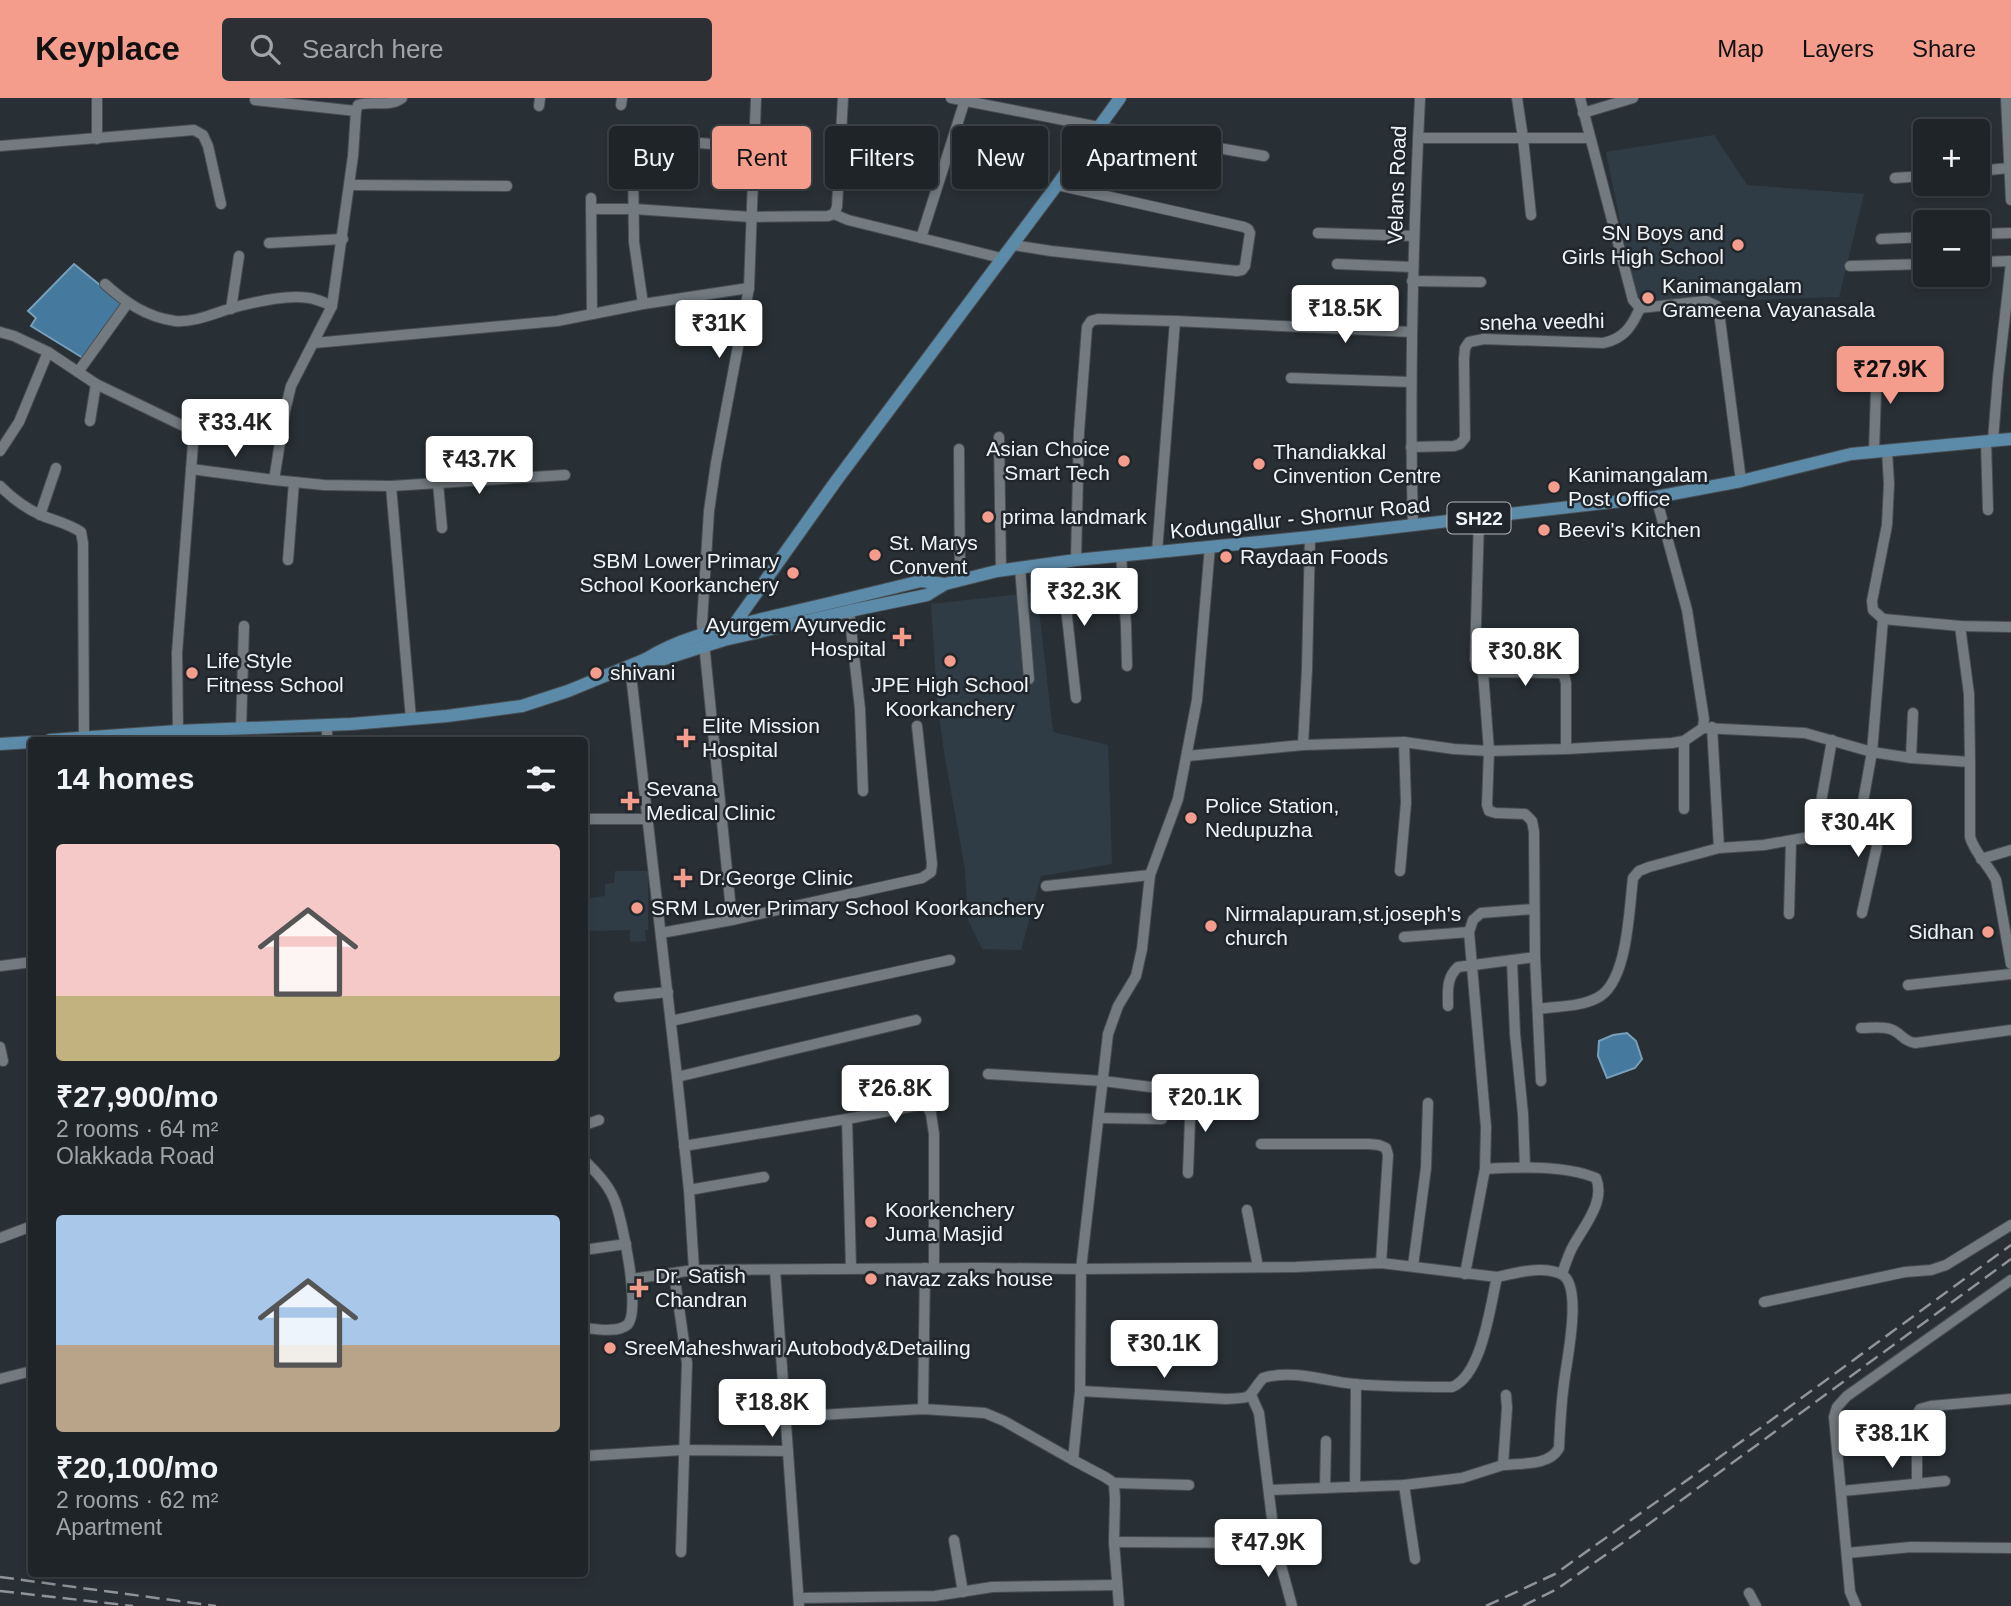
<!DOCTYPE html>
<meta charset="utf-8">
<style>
:root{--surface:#1f2428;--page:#2c3034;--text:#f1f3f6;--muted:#a1a4a8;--line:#3c4145;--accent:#f59d8d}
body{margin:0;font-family:Helvetica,sans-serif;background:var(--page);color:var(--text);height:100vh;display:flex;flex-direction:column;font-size:26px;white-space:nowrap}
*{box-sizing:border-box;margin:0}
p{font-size:23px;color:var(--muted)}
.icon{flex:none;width:38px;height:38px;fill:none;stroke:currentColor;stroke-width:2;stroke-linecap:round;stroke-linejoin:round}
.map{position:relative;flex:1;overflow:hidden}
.side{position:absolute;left:28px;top:639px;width:560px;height:840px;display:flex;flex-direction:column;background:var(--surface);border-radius:7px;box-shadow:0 4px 10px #0003,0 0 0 2px var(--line)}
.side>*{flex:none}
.guide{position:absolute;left:609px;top:28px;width:665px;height:63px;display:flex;gap:14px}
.controls{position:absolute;left:1913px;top:21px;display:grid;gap:14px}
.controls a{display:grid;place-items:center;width:77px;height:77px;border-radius:7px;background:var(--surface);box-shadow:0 4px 10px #0003,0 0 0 2px var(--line);font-size:35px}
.price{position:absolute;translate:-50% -60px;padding:0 16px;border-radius:7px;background:#fff;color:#222;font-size:23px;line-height:46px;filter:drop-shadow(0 2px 4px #0008)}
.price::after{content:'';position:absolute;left:50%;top:42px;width:21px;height:16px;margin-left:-10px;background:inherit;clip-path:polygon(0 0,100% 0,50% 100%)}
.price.on{background:var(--accent);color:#111}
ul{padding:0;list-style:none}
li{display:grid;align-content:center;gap:14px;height:371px;padding:0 28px}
li span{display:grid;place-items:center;height:217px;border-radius:7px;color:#555}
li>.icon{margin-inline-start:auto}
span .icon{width:126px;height:126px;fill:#fffc;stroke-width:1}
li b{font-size:30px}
h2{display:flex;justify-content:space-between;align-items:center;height:84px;padding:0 28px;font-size:30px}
.pill{padding:0 24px;border-radius:7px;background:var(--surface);box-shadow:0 4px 10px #0003,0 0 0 2px var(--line);font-size:24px;line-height:63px}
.pill.on{background:var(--accent);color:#111}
header{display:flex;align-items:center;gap:42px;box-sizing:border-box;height:98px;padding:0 35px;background:var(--accent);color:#111}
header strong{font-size:33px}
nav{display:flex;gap:38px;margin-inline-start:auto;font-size:24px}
.search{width:490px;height:63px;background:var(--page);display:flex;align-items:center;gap:18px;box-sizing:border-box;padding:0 24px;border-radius:7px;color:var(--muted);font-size:26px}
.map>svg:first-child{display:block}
.built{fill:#303c45}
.water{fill:#457a9e;stroke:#789fb9;stroke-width:2}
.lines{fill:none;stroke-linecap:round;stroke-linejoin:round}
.minor-casing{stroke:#474d51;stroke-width:12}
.major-casing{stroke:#474d51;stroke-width:14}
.minor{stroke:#737b80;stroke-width:10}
.major{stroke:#5c8aa9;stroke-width:12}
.rail{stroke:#8e9498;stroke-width:2.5;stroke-dasharray:14 7;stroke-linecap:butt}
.poi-dot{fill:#f59d8d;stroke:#20262b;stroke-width:2.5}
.labels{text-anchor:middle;stroke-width:5;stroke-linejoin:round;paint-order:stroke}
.shield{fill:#20262b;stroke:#b1b6ba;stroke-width:2}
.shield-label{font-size:19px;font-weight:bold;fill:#eff4f7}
.street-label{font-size:21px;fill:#eff4f7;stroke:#20262b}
.poi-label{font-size:21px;fill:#eff4f7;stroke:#20262b;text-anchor:start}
</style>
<header>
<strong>Keyplace</strong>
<div class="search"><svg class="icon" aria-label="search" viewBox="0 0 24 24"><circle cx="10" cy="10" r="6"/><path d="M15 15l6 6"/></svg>Search here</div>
<nav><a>Map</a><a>Layers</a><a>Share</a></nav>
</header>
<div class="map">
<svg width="2011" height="1508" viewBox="0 0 2011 1508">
<rect width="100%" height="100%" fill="#293035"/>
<g class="built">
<polygon points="1714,37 1747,87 1864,96 1839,199 1637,206 1606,54"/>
<polygon points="1037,494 1053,634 1108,647 1112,766 1041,778 1021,852 982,851 968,822 965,771 944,654 937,601 931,506"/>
<polygon points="615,773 648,773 648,832 645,832 646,843 630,844 630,832 585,833 585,816 589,815 590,800 605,798 605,786 614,785"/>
</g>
<g class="water">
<polygon points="74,166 122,205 83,260 31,228 36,220 28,213"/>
<polygon points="1627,935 1636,943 1642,961 1635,970 1607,980 1598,958 1599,943 1613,937"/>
</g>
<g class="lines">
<g class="minor-casing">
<g id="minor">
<polyline points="97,0 97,41"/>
<path d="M402,0c-13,10 -29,2 -44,7l-2,6 -3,45 -21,150 -41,80 -6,25 -11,69 50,5 67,1 20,233"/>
<polyline points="951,0 1099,29 1264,58"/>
<polyline points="1517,0 1523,40 1531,117"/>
<polyline points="1580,0 1633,202 1640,210 1706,203 1717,208 1719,214 1741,383"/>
<polyline points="2006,0 2011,102"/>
<polyline points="255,2 356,13"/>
<polyline points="965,2 921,140 1001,160"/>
<polyline points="621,7 622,0"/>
<polyline points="539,8 540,0"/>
<polyline points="1583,15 1633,0"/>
<polyline points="1418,40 1590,40"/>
<polyline points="0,48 194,32 203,37 208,48 221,106"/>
<polyline points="1978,73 2009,70"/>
<polyline points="1895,80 1925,78"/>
<polyline points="349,87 507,88"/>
<polyline points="591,100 592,216"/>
<polyline points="591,111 634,111 751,119 828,118 834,116 837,109 843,0"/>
<polyline points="834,116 848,122 921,140"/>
<polyline points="1318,135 1414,138"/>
<polyline points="1978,136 2011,135"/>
<polyline points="1881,141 1925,139"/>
<polyline points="269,145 343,141"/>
<polyline points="1013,147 1051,153 1237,173 1242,172 1245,168 1250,135 1248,131 1244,129 1057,87"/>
<polyline points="1978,164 2011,163"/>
<polyline points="1337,166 1413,169"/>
<polyline points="1850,168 1925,166"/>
<polyline points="1412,183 1481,184"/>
<path d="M105,186c20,18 41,33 70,37 18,2 40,-8 57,-13 23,-6 63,-16 85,-8 5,1 10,4 15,6"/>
<path d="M643,206l-9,-62 -1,-77c6,-14 11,-21 25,-25l96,7"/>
<polyline points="231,211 239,158"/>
<polyline points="0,234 14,238 48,254 19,324 0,353"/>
<polyline points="314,245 557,223 643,206 749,190"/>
<polyline points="48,254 96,286 194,333 177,555 178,633 181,642"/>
<polyline points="78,274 127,206"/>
<polyline points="1291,280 1411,284"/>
<polyline points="90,323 96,286"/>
<polyline points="194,333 209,312"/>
<polyline points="999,339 1001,472"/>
<polyline points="1993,342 1998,279 2011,165"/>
<polyline points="1986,343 1988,412"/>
<path d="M1411,349l43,-1 6,-2 5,-6 -1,-79 1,-11 4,-6 15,-3 119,4c21,-4 29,-17 37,-35"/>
<polyline points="959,351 960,482"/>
<polyline points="1874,354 1877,262"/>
<polyline points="191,371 274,382"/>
<polyline points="438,385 442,430"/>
<path d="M0,388c13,13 26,23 43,30 13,5 26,8 38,16l2,11 1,194"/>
<polyline points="391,388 565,377"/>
<polyline points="40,417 56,370"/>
<polyline points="1479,420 1475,561 1477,568 1483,574"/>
<path d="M1413,427c-4,-142 0,-285 7,-427"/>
<polyline points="1157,454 1175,223 1412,234"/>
<polyline points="1121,457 1126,527 1127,568"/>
<polyline points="288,462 294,384"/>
<polyline points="1076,462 1079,334 1087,229 1091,223 1098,221 1175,223"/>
<polyline points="1061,464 1076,600"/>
<polyline points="1020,470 1029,581"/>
<polyline points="849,513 860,611 863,693"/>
<polyline points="1883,521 1960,528 2011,529"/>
<polyline points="630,568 677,979 689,1092 694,1172 631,1181"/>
<polyline points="1712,629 1719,750"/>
<polyline points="1703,630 1805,635 1872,654 1911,660 1970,664 1969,596 1960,528"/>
<polyline points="241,631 244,528"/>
<polyline points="327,642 327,628"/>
<polyline points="1684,643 1684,711"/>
<polyline points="1303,647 1404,644 1454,651 1489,653 1566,651 1672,645 1684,643 1703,630 1704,621 1687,512 1656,399"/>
<polyline points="1187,658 1303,647 1307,571 1310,439"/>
<polyline points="1911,660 1913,615"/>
<path d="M1970,664v75c5,17 18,27 26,43l15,84"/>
<polyline points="584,721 649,721"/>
<polyline points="1857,737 1872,654 1883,521 1873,512 1872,503 1887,427 1889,386 1887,352"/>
<path d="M1815,738c16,0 49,-5 61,4l1,6 -15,67"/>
<polyline points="1981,761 2011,752"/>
<polyline points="1400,773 1406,705 1404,644"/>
<polyline points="1046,788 1150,777"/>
<polyline points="1789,816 1791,744"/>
<polyline points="732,822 922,780 931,774 932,766 917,628"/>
<polyline points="661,835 732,822 702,525 709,413 716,365 749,190 756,0"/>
<polyline points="1404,839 1469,834"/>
<polyline points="1512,862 1515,936 1523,1016 1525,1069"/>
<polyline points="0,868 32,864"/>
<polyline points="1908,887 2011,876"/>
<polyline points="619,899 668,894"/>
<path d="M1448,908c0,-15 -2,-28 10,-39l77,-10"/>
<path d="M1539,911c19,-3 41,-2 58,-11 31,-15 32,-89 36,-120l6,-7 10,-4 70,-19 45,-3 51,-9 17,-96"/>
<polyline points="671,923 950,862"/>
<path d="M1861,930c9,0 21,-2 29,1 11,3 12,12 25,14l96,-13"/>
<polyline points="0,949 3,963"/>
<polyline points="988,976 1103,983 1214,997"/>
<polyline points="677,979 916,922"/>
<polyline points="1541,983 1535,859 1534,734 1532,723 1525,716 1496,715 1489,713 1487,707 1489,653 1483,574 1559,575 1564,577 1566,585 1566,651"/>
<polyline points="1099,1020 1162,1021"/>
<polyline points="584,1027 599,1022"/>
<polyline points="1261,1046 1369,1046 1379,1047 1386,1050 1388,1057 1381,1165"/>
<polyline points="684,1048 847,1021"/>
<path d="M584,1062c12,12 24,24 30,39 8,18 28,114 13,126 -10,8 -31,4 -43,3"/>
<polyline points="1485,1071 1486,1029 1469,834 1473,822 1481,815 1534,811"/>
<polyline points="1188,1075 1191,995"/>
<polyline points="689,1092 764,1079"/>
<polyline points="1247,1112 1258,1169"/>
<polyline points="0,1140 32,1128"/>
<polyline points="584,1152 626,1146"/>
<polyline points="1413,1168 1426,1070 1428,1005"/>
<polyline points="851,1170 847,1021 919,1007 927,1008 931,1016 934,1036 934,1170"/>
<path d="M694,1172l286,-2 101,1 215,-2 85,-4 116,14c-7,30 -15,98 -45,110 -32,0 -66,0 -98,-3 -29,-3 -62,-15 -91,-6 -17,20 -8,20 -37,21l-146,-8"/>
<polyline points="775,1172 799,1508"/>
<polyline points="674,1175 687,1265 681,1454"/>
<path d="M1465,1176l20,-105c34,-2 80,-4 111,9 10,24 -13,49 -24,70 -4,8 -7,17 -10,26"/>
<path d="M1497,1179c19,-4 46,-12 64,-3 23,10 5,89 3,109 -3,21 -4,43 -5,65 -9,18 -38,15 -56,17l4,-57 -1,-13"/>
<polyline points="1764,1204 1905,1174 1931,1172 1946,1167 2011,1127"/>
<polyline points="0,1281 32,1273"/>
<polyline points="1251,1297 1259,1315 1275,1445 1292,1508"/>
<polyline points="923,1311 925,1170"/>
<polyline points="786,1319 923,1311 985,1315 1004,1323 1073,1362"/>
<polyline points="584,1358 683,1352 788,1353"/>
<polyline points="1114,1385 1189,1387"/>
<polyline points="1917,1386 1917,1317 1920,1311 1931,1308 2011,1301"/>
<polyline points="1404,1387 1415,1461"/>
<polyline points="1355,1389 1356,1286"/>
<polyline points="1325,1390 1326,1343"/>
<polyline points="1269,1392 1404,1387 1462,1380 1503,1367"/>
<polyline points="1842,1393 1945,1383"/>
<polyline points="954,1442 963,1494"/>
<polyline points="1114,1444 1275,1445"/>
<polyline points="1847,1455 1911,1449 2011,1450"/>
<polyline points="1749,1495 1756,1508"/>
<polyline points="799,1500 935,1498 992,1489 1117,1487"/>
<polyline points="1119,1508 1114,1444 1115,1401 1114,1385 1105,1379 1073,1362 1080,1293 1081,1171 1108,936 1118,908 1136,878 1142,851 1150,777 1178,701 1197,602 1210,448"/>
<polyline points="1856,1508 1850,1494 1834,1319 1837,1309 1847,1298 2011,1182"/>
</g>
</g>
<g class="major-casing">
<g id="major">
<polyline points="733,528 836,383 1057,87 1120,0"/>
<path d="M646,561c38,-24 85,-32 128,-43 49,-11 98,-23 147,-35l24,3"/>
<polyline points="50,642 178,633 351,626 447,618 522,608 568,593 646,561 664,561 724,542 849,513 927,497 945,486 997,473 1076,462 1310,439 1656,399 1741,383 1851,356 2011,341"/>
<polyline points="0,646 32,644"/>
</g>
</g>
<use href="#minor" class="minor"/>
<use href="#major" class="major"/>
<g class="rail">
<polyline points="0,1479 216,1508"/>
<polyline points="0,1493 133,1508"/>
<polyline points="1486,1508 1555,1476 1759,1331 2011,1147"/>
<polyline points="1523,1508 1557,1491 1631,1439 2011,1161"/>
</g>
</g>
<g class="poi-dot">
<circle cx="1738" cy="147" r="7"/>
<circle cx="1648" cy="200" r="7"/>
<circle cx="1124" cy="363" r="7"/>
<circle cx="1259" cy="366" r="7"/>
<circle cx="1554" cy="389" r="7"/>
<circle cx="988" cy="419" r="7"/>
<circle cx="1544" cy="432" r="7"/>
<circle cx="875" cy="457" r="7"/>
<circle cx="1226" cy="459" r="7"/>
<circle cx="793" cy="475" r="7"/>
<path d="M898.5 528.5h7v7h7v7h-7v7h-7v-7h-7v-7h7z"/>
<circle cx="950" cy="563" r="7"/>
<circle cx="192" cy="575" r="7"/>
<circle cx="596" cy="575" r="7"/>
<path d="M682.5 629.5h7v7h7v7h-7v7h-7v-7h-7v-7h7z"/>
<path d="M626.5 692.5h7v7h7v7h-7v7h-7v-7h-7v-7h7z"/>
<circle cx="1191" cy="720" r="7"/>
<path d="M679.5 769.5h7v7h7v7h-7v7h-7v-7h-7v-7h7z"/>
<circle cx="637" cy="810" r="7"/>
<circle cx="1211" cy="828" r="7"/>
<circle cx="1988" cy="834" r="7"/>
<circle cx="871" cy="1124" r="7"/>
<circle cx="871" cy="1181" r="7"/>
<path d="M635.5 1179.5h7v7h7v7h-7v7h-7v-7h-7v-7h7z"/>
<circle cx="610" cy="1250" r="7"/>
</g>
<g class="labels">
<rect class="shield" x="1447.5" y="404.5" width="63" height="31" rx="5"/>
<g class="shield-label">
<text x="1479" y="427">SH22</text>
</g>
<g class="street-label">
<text transform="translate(1397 87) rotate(-88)" y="7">Velans Road</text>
<text transform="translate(1542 224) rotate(-1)" y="7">sneha veedhi</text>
<text transform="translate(1300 420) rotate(-6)" y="7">Kodungallur - Shornur Road</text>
</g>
<g class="poi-label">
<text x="1724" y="142" text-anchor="end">SN Boys and<tspan x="1724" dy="24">Girls High School</tspan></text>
<text x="1662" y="195">Kanimangalam<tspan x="1662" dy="24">Grameena Vayanasala</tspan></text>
<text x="1110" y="358" text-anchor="end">Asian Choice<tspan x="1110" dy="24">Smart Tech</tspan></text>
<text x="1273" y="361">Thandiakkal<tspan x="1273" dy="24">Cinvention Centre</tspan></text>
<text x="1568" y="384">Kanimangalam<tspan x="1568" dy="24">Post Office</tspan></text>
<text x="1002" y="426">prima landmark</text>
<text x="1558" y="439">Beevi's Kitchen</text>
<text x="889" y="452">St. Marys<tspan x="889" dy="24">Convent</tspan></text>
<text x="1240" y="466">Raydaan Foods</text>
<text x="779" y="470" text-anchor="end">SBM Lower Primary<tspan x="779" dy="24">School Koorkanchery</tspan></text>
<text x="886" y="534" text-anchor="end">Ayurgem Ayurvedic<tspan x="886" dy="24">Hospital</tspan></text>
<text x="206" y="570">Life Style<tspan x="206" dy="24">Fitness School</tspan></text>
<text x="610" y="582">shivani</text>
<text x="950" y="594" text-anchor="middle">JPE High School<tspan x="950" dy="24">Koorkanchery</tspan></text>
<text x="702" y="635">Elite Mission<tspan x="702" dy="24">Hospital</tspan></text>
<text x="646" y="698">Sevana<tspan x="646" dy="24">Medical Clinic</tspan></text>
<text x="1205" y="715">Police Station,<tspan x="1205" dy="24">Nedupuzha</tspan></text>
<text x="699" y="787">Dr.George Clinic</text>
<text x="651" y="817">SRM Lower Primary School Koorkanchery</text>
<text x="1225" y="823">Nirmalapuram,st.joseph's<tspan x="1225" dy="24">church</tspan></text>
<text x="1974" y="841" text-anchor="end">Sidhan</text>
<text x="885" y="1119">Koorkenchery<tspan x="885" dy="24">Juma Masjid</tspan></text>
<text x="655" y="1185">Dr. Satish<tspan x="655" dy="24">Chandran</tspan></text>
<text x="885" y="1188">navaz zaks house</text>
<text x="624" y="1257">SreeMaheshwari Autobody&amp;Detailing</text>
</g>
</g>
</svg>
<div class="controls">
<a>+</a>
<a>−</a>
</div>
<b class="price" style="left:1345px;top:247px">₹18.5K</b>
<b class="price" style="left:719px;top:262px">₹31K</b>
<b class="price on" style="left:1890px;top:308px">₹27.9K</b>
<b class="price" style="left:235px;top:361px">₹33.4K</b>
<b class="price" style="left:479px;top:398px">₹43.7K</b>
<b class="price" style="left:1084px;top:530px">₹32.3K</b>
<b class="price" style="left:1525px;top:590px">₹30.8K</b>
<b class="price" style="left:1858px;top:761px">₹30.4K</b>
<b class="price" style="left:895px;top:1027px">₹26.8K</b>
<b class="price" style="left:1205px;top:1036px">₹20.1K</b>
<b class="price" style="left:1164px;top:1282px">₹30.1K</b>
<b class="price" style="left:772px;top:1341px">₹18.8K</b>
<b class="price" style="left:1892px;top:1372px">₹38.1K</b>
<b class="price" style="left:1268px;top:1481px">₹47.9K</b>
<div class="guide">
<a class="pill">Buy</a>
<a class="pill on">Rent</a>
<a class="pill">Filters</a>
<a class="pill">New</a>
<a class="pill">Apartment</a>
</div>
<section class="side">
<h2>14 homes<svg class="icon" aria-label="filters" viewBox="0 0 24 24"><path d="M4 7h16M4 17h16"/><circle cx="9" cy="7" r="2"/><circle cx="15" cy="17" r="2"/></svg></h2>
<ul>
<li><span style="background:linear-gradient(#f6c9c9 70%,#c2b280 0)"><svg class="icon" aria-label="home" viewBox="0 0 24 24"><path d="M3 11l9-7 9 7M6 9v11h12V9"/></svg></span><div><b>₹27,900/mo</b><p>2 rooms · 64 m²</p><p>Olakkada Road</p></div></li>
<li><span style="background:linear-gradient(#a9c7e8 60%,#b9a48a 0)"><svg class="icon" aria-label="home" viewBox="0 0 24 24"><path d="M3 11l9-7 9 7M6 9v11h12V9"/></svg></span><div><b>₹20,100/mo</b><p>2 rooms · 62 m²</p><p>Apartment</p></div></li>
</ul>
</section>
</div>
